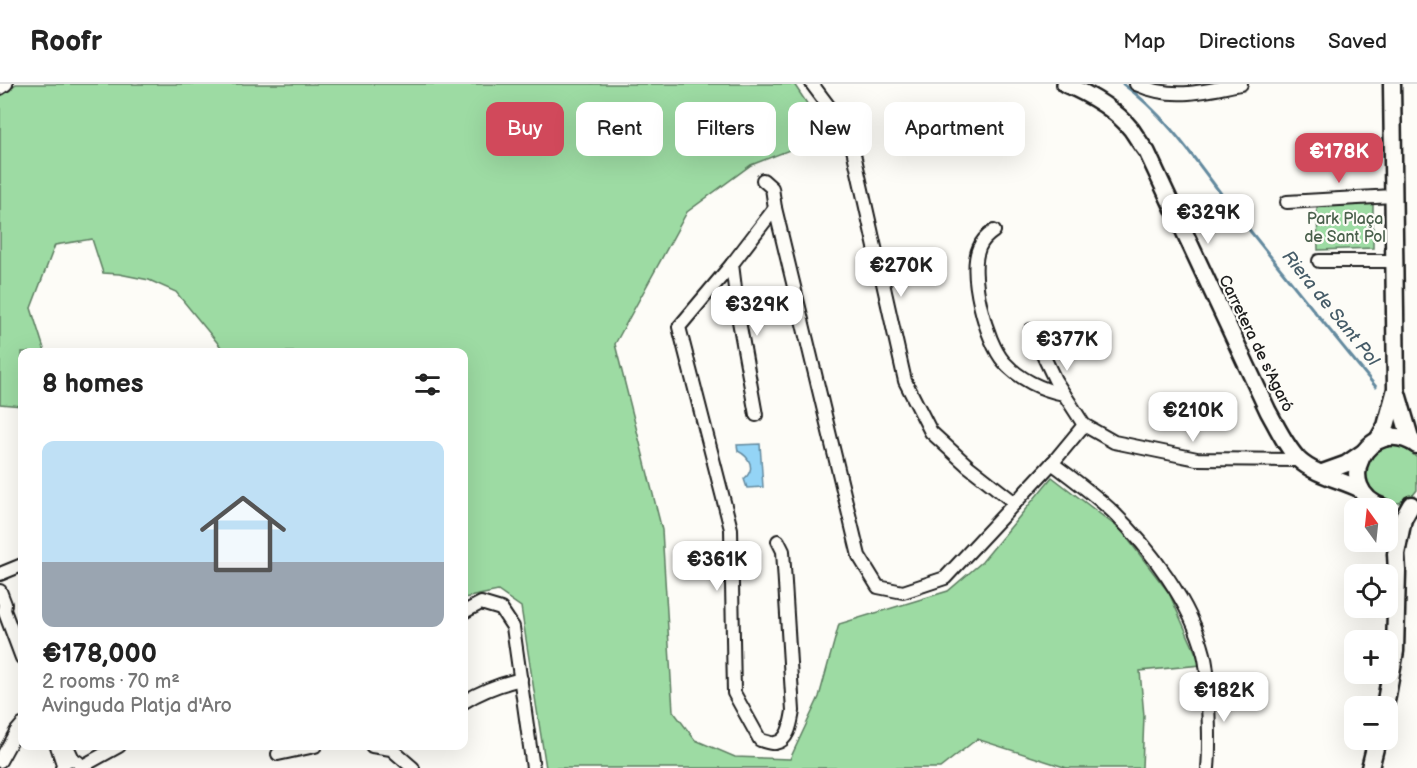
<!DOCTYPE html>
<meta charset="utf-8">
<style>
:root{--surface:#fff;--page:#f6f6f6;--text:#222;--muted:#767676;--line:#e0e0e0;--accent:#d1495b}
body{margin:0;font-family:"Balsamiq Sans",sans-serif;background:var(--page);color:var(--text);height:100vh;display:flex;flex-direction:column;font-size:22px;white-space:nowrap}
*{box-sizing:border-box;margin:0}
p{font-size:20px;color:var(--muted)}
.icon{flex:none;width:33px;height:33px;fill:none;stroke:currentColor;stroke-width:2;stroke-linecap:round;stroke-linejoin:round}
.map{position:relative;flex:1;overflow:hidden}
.side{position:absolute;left:18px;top:264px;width:450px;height:402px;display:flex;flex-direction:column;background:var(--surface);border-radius:12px;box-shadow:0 6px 24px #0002}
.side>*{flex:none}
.hud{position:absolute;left:486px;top:18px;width:570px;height:54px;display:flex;gap:12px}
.needle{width:39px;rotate:345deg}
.controls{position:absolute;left:1344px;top:414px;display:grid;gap:12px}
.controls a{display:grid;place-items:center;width:54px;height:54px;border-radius:12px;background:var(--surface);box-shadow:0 6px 24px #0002;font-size:30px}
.price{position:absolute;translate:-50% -51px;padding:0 14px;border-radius:12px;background:#fff;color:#222;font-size:20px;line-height:39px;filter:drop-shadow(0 2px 3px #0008)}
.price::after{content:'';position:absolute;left:50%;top:36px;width:18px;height:14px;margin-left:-9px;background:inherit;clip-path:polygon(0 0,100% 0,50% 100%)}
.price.selected{background:var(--accent);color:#fff}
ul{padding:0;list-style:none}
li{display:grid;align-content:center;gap:12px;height:318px;padding:0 24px}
li span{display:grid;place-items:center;height:186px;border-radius:12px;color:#555}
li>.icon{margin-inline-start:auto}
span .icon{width:108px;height:108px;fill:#fffc;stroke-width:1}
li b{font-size:26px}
h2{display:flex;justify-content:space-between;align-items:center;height:72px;padding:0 24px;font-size:26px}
.chip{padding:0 21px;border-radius:12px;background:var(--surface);box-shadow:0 6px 24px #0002;font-size:21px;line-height:54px}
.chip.selected{background:var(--accent);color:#fff}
header{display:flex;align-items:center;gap:36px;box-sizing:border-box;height:84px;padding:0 30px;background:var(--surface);border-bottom:2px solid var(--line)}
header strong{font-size:28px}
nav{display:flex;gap:33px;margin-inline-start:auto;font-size:21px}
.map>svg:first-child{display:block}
.green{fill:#9ddba3;stroke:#5c7c60;stroke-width:1.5}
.water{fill:#94d4f6;stroke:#648a9f;stroke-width:1.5}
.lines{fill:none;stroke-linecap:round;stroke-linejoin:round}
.stream{stroke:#648a9f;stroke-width:3}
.minor-casing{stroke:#1c1c1c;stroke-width:16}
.tertiary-casing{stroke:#1c1c1c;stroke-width:20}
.secondary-casing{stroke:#1c1c1c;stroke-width:21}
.minor{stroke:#fdfcf7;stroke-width:12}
.tertiary{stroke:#fdfcf7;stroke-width:15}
.secondary{stroke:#fdfcf7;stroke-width:16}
.labels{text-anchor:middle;stroke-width:4.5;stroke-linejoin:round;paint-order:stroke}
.park-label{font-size:16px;fill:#495f4b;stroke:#fdfcf7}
.street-label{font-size:16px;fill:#1c1c1c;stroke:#fdfcf7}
.water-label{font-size:18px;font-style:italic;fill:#465c68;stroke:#fdfcf7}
</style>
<header>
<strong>Roofr</strong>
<nav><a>Map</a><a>Directions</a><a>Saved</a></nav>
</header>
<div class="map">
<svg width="1417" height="684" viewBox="0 0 1417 684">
<rect width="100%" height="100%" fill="#fdfcf7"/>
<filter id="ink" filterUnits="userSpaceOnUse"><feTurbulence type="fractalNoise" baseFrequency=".0167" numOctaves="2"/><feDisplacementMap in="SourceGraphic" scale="12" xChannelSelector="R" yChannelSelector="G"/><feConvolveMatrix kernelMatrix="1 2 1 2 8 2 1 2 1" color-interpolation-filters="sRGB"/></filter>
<g filter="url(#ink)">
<g class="green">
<polygon points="16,0 794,0 828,51 751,81 687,128 615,260 662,446 673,627 695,656 735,673 790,675 819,613 839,540 948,507 982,478 1052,393 1121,446 1169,509 1201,581 1140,587 1144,632 1142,684 1067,684 977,655 940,684 546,684 521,523 498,507 464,514 464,268 225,268 176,208 149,196 119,190 103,189 92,155 55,161 31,224 45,268 22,268 22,322 0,320 0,10"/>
<polygon points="1373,120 1373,164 1318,166 1317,123"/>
<path d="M1393,361c10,2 17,5 24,13v32c-16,24 -32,10 -50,-2l-3,-19 10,-17 9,-5z"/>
</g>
<path class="water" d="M760,360l3,43 -16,1 -3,-9c12,-10 6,-22 -6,-28l-1,-6z"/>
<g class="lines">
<path class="stream" d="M1123,0c43,31 73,77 105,119 49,62 98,123 148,184"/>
<g class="minor-casing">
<g id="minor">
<polyline points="812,0 842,40 852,61 905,297 931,348 968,382 1015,419"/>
<path d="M1136,0c38,17 66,7 105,0"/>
<polyline points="0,4 6,0"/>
<polyline points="763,96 772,104 775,124 859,472 878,503 903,508 945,494 1055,376 1084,341"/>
<polyline points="1287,118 1393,112"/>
<path d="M775,124l-43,56 -53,63 52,202 3,164 26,47c4,1 11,4 15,3 14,-2 16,-21 18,-32l-10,-160 -5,-10"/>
<path d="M994,147c-6,4 -12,9 -15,17 -11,25 7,94 25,114 15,17 38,28 60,32"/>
<polyline points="1319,177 1394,177"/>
<polyline points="732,180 739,237 756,331"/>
<polyline points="1031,246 1055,296 1084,341 1114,358 1197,375 1300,376"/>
<path d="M1052,379c21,16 42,31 61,49 37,36 78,91 91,142 4,16 4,33 4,50 1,21 2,43 0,64"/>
<polyline points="0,490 22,481"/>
<polyline points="0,507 5,520 4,526 22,574"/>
<polyline points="464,528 481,519 501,525 513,543 533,684"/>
<path d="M464,618c17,-11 37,-18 57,-23"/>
<polyline points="57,662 63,680"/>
<polyline points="67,662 73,675"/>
<polyline points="372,662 391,665 413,684"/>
<polyline points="278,670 315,662"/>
<polyline points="0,677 16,648 22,641"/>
<polyline points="81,683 119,662"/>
<polyline points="62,684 65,677 73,675 78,678 81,684"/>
</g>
</g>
<g class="tertiary-casing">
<g id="tertiary">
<path d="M1065,0c24,10 49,24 66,45 5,7 10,16 16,23l121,259c9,16 18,36 31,49 15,14 42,20 61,29"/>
<polyline points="1321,389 1346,380 1365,367"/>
</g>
</g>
<g class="secondary-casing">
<g id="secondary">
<polyline points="1396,306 1411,357"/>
<polyline points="1378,356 1386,342 1396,305 1392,0"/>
<path d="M1384,424c-55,-19 -16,-96 33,-63"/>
<polyline points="1385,622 1395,567 1397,487 1396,470 1403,435 1411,421"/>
<polyline points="1370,684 1377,656"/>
</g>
</g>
<use href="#minor" class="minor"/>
<use href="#tertiary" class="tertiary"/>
<use href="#secondary" class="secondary"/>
</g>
</g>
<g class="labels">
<g class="park-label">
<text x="1345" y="140">Park Plaça<tspan x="1345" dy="18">de Sant Pol</tspan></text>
</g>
<g class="street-label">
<text transform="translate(1257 259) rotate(64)" y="6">Carretera de s'Agaró</text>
</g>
<g class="water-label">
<text transform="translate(1331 224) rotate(51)" y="6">Riera de Sant Pol</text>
</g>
</g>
</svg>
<div class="controls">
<a><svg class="needle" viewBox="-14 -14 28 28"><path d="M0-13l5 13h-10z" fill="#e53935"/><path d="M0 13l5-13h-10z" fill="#767676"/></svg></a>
<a><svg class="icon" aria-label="locate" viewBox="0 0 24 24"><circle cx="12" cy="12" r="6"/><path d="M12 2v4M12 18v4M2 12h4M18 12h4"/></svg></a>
<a>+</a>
<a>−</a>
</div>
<b class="price selected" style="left:1339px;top:100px">€178K</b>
<b class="price" style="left:1208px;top:161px">€329K</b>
<b class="price" style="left:901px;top:214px">€270K</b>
<b class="price" style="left:757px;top:253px">€329K</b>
<b class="price" style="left:1067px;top:288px">€377K</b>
<b class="price" style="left:1193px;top:359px">€210K</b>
<b class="price" style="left:717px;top:508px">€361K</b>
<b class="price" style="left:1224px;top:639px">€182K</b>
<div class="hud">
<a class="chip selected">Buy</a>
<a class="chip">Rent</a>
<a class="chip">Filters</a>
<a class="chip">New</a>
<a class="chip">Apartment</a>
</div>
<section class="side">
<h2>8 homes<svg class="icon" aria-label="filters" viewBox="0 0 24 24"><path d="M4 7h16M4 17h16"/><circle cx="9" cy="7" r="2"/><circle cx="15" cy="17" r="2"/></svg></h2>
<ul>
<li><span style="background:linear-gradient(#bfe0f5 65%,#9aa5b1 0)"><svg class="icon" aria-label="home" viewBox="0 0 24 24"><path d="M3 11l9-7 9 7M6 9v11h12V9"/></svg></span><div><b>€178,000</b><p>2 rooms · 70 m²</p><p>Avinguda Platja d'Aro</p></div></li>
</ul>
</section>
</div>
